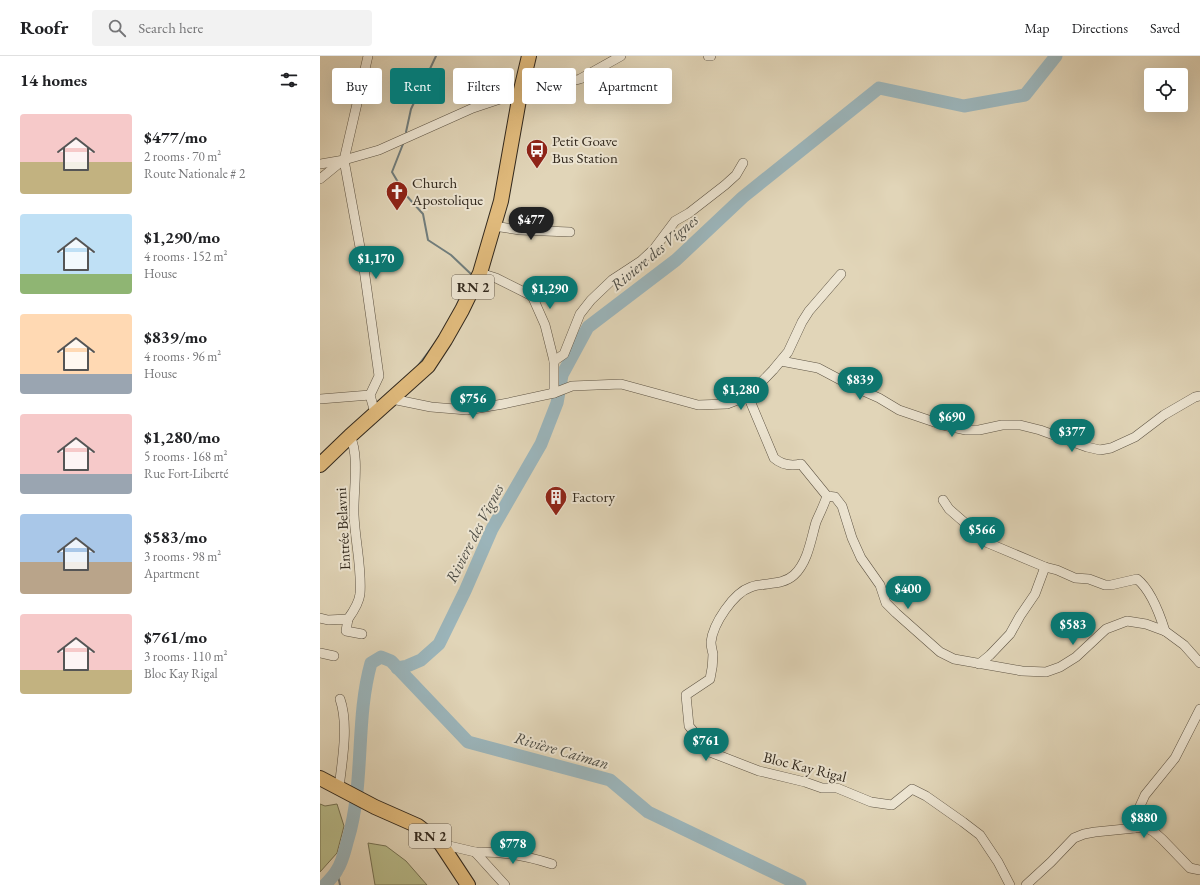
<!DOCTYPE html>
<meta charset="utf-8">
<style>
:root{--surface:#fff;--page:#f2f2f2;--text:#202124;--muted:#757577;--line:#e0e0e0;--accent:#0f766e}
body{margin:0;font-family:"EB Garamond",serif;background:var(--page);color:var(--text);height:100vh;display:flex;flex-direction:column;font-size:15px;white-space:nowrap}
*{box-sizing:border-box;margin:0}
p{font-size:13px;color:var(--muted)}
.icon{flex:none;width:22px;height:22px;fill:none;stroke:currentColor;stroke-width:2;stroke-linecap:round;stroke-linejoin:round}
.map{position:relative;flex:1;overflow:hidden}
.details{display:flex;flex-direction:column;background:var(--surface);width:320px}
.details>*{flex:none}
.top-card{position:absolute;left:12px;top:12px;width:380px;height:36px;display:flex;gap:8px}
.fabs{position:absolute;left:824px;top:12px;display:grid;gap:8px}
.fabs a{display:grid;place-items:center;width:44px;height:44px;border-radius:4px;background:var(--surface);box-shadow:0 4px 16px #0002;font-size:20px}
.price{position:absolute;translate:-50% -34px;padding:0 9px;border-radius:14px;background:var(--accent);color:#fff;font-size:13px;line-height:26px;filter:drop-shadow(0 1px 2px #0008)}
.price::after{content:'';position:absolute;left:50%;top:24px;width:12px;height:9px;margin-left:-6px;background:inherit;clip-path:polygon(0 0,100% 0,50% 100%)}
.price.on{background:#222;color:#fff}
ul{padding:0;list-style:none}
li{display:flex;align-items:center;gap:12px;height:100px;padding:0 20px}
li span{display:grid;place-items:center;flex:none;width:112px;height:80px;border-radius:4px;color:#555}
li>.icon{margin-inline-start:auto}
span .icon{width:48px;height:48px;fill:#fffc;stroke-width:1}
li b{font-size:17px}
h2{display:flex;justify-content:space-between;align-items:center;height:48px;padding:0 20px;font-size:17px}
.pill{padding:0 14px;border-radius:4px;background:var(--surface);box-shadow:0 4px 16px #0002;font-size:14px;line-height:36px}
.pill.on{background:var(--accent);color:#fff}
header{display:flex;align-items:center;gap:24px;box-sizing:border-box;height:56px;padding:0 20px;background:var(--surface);border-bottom:1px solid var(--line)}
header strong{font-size:19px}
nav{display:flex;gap:22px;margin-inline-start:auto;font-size:14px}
.search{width:280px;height:36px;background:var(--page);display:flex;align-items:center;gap:10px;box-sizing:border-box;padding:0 14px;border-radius:4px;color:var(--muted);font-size:15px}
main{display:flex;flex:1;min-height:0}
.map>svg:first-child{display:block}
.green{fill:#b8bc8b;stroke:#757254}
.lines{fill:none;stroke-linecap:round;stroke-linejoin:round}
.stream{stroke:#717d7c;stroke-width:2}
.river{stroke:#9bb5bb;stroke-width:13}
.minor-casing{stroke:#5e5444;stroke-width:10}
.primary-casing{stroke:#32291e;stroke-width:16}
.minor{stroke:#ece4d1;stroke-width:9}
.primary{stroke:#e0ba7c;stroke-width:14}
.labels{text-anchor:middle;stroke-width:4;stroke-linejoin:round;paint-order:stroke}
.shield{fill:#ece4d1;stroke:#6a6154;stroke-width:1}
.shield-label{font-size:14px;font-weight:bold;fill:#32291e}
.poi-label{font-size:15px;fill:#32291e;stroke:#ece4d1;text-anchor:start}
.street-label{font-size:15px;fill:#32291e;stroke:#ece4d1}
.water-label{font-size:16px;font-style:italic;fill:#4c4c45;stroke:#ece4d1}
</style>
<header>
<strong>Roofr</strong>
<div class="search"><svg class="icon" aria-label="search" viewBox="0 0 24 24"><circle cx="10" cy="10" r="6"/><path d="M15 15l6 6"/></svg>Search here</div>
<nav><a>Map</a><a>Directions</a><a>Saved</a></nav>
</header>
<main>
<section class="details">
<h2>14 homes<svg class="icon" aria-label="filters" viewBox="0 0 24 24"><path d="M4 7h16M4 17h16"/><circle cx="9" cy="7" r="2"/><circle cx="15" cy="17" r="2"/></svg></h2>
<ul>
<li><span style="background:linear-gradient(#f6c9c9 60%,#c2b280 0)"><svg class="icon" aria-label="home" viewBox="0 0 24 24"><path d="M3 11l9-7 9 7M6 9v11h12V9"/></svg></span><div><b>$477/mo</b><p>2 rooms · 70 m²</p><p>Route Nationale # 2</p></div></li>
<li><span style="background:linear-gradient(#bfe0f5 75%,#8fb573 0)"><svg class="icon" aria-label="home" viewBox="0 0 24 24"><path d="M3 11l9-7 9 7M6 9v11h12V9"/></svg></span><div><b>$1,290/mo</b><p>4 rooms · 152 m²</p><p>House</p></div></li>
<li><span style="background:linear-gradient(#ffd9b3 75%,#9aa5b1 0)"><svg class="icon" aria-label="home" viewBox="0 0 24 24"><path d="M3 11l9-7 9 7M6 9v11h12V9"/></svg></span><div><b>$839/mo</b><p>4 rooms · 96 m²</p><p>House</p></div></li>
<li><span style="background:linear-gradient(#f6c9c9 75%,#9aa5b1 0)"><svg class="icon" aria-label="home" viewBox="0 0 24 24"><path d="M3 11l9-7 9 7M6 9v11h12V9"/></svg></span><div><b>$1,280/mo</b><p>5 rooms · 168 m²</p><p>Rue Fort-Liberté</p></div></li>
<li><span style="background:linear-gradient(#a9c7e8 60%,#b9a48a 0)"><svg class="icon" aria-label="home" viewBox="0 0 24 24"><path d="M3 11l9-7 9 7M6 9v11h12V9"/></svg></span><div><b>$583/mo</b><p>3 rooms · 98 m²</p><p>Apartment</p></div></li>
<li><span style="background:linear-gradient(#f6c9c9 70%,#c2b280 0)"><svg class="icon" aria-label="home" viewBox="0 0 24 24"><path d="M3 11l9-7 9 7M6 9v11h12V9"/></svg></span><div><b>$761/mo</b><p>3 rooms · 110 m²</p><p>Bloc Kay Rigal</p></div></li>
</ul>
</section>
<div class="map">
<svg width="880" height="829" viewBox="0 0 880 829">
<rect width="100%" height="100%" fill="#e1d5b8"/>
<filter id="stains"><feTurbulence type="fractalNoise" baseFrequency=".005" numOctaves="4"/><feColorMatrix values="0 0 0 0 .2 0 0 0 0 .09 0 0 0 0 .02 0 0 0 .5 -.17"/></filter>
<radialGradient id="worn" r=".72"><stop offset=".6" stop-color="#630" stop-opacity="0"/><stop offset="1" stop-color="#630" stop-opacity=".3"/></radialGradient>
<g class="green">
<polygon points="0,748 5,750 17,748 24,770 17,797 0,816"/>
<polygon points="48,787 66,790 86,805 107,829 55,829"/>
</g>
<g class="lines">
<g class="stream">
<polyline points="86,76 91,53 116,0"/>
<polyline points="83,88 72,116 85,138 103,158 108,184 131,199 152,219 151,221"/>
<polyline points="97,311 116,286"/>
<polyline points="17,815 20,829"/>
</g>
<g class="river">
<polyline points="77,612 87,610 101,604 119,588 145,535 172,473 221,388 237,347 242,319 268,271 356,204 423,141 559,32 644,50 705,39 736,0"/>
<path d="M5,829c4,-5 9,-9 12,-15 6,-9 8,-21 11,-31 17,-57 7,-119 23,-176l10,-6 10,4 77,81 142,38 38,32 152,73"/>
</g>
<g class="minor-casing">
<g id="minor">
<polyline points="48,0 24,104 44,213 59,320 50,339 55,357"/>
<polyline points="388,0 391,0"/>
<polyline points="0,108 24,104 59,94 153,52 180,43 260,23 301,0"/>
<polyline points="0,123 22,105"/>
<polyline points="174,170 200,174 250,176"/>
<polyline points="160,217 176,222 210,239 213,242 225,269 234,305 234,337"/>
<polyline points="234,305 244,298 260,258 271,244 292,224 321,205 334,193 355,165 369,157 405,129 416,119 423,107"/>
<polyline points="461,305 498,312 532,330 559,342 579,354 623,369 646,374 659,374 682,369 700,369 720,374 767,391 780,394 791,392 815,381 844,359 875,341 880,340"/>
<path d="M428,340l26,62c8,7 18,8 27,6l26,32 8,1 7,9 10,32 9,20 19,27 6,18 10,10 44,39 14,7 68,12 24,1 14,-5 16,-10 30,-28 21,-8 19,3 19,7 19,14 16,18"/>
<polyline points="0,343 50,339"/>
<polyline points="72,343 111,351 147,354 183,348 234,337 252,330 301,328 378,349 407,348 428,340 453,314 468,296 482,266 489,255 521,218"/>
<path d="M507,440c-3,9 -7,17 -11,26 -5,17 -8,40 -22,53 -12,11 -29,7 -43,12 -18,6 -38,37 -40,55 0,4 1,8 2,12 0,9 -1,17 -3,25l-24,16 3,31 21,26 49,19 46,11 17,6h15l34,14 21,3 20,-16 14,7 37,26 17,13 18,27 12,23"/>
<path d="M623,444l6,9 39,34 57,24 12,3 18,8 14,1 16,6h6l26,-6c14,11 23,36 28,52"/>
<polyline points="0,562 8,564 28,563 26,575 42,578"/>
<path d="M28,563c5,-7 11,-16 12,-25 2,-26 -5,-53 -6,-79 -1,-24 6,-58 -4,-79"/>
<polyline points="0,597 14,600"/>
<polyline points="659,608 670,599 690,578 700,560 715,538 725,511"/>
<path d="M19,732c3,-27 10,-63 1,-89"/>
<polyline points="814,772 820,750 825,739 855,702 880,653"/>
<polyline points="121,788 155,796 185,829"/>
<path d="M155,796c27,-1 52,4 77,12"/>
<polyline points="706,829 731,806 754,782 764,778 775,776 825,771 834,776 842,783 870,812 880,814"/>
</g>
</g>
<g class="primary-casing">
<g id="primary">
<polyline points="0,409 30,380 108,310 125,284 142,254 160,217 181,145 200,38 209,0"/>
<polyline points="0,722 55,751 98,770 121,788 148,829"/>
</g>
</g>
<use href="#minor" class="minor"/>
<use href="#primary" class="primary"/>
</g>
<defs>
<g id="bus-pin" transform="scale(1.15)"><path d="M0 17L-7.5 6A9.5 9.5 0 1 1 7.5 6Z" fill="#8f2418" stroke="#ece4d1"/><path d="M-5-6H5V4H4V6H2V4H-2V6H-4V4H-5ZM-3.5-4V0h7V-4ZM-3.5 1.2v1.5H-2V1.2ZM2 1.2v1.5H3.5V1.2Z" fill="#fff"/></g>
<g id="church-pin" transform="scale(1.15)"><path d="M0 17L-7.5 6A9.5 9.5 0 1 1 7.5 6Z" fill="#8f2418" stroke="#ece4d1"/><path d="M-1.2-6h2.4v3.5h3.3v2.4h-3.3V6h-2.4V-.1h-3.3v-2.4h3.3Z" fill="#fff"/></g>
<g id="building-pin" transform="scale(1.15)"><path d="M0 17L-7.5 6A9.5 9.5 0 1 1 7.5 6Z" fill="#8f2418" stroke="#ece4d1"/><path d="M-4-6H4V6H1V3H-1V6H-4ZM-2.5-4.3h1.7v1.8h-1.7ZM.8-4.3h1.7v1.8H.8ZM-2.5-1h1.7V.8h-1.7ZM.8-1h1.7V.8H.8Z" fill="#fff"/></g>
</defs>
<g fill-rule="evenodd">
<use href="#bus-pin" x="217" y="94"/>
<use href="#church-pin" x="77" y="136"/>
<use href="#building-pin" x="236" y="441"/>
</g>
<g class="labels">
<g class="shield">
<rect x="132" y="219" width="42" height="24" rx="3"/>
<rect x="89" y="768" width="42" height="24" rx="3"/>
</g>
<g class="shield-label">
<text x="153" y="236">RN 2</text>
<text x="110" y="785">RN 2</text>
</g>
<g class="poi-label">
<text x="232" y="90">Petit Goave<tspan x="232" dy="17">Bus Station</tspan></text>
<text x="92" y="132">Church<tspan x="92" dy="17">Apostolique</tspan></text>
<text x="252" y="446">Factory</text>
</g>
<g class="street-label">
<text transform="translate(23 473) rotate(-93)" y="5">Entrée Belavni</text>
<text transform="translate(485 711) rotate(14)" y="5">Bloc Kay Rigal</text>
</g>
<g class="water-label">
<text transform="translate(334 196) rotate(-40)" y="6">Riviere des Vignes</text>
<text transform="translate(154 477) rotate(-63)" y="6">Riviere des Vignes</text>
<text transform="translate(242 694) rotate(16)" y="6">Rivière Caiman</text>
</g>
</g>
<rect width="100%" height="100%" filter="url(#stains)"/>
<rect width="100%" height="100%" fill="url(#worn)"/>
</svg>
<div class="fabs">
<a><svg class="icon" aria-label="locate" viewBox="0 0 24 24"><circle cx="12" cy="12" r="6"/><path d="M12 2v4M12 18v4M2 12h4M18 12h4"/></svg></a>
</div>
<b class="price on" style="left:211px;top:185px">$477</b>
<b class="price" style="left:56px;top:224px">$1,170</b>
<b class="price" style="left:230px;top:254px">$1,290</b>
<b class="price" style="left:540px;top:345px">$839</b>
<b class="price" style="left:421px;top:355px">$1,280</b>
<b class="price" style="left:153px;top:364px">$756</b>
<b class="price" style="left:632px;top:382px">$690</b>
<b class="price" style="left:752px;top:397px">$377</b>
<b class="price" style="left:662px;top:495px">$566</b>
<b class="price" style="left:588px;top:554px">$400</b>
<b class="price" style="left:753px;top:590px">$583</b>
<b class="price" style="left:386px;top:706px">$761</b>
<b class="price" style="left:824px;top:783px">$880</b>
<b class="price" style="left:193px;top:809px">$778</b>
<div class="top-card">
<a class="pill">Buy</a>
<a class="pill on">Rent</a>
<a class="pill">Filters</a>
<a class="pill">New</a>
<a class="pill">Apartment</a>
</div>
</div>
</main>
